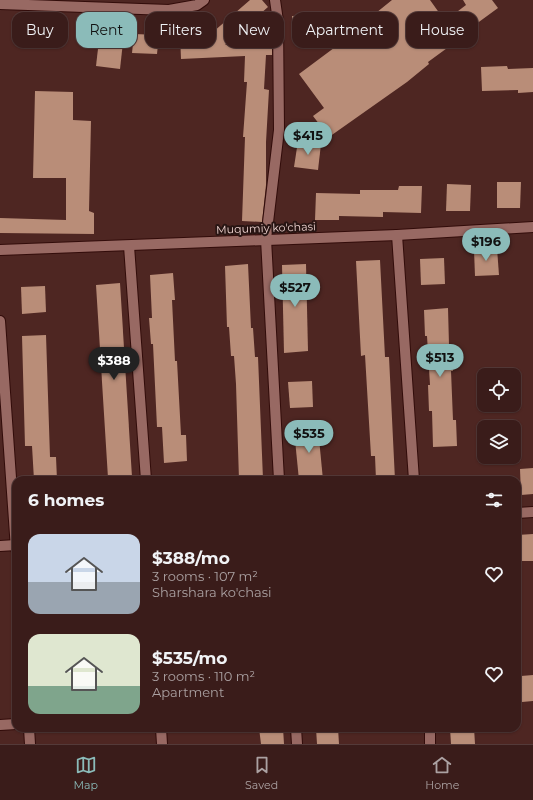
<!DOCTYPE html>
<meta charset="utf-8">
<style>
:root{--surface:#3a1c1a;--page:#412523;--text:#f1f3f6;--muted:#aba1a2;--line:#543a39;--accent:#8bbbb9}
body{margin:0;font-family:Montserrat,sans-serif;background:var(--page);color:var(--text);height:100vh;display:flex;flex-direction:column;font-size:15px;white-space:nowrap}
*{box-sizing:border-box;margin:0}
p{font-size:13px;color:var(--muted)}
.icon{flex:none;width:22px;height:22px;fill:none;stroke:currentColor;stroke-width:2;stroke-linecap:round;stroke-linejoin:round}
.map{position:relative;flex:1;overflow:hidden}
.drawer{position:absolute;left:12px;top:476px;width:509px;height:256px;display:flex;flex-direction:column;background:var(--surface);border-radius:12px;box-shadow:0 1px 3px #0004,0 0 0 1px var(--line)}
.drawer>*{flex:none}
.top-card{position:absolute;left:12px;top:12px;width:509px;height:36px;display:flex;gap:8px}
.tools{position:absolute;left:477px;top:368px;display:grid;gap:8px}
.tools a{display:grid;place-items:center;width:44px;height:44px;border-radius:8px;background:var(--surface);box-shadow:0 1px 3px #0004,0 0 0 1px var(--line);font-size:20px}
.price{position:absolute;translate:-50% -34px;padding:0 9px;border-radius:14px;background:var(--accent);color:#111;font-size:13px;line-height:26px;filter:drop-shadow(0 1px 2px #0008)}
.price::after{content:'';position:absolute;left:50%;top:24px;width:12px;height:9px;margin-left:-6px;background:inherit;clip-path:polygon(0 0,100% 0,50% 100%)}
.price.active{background:#222;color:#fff}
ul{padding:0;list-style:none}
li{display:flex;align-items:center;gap:12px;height:100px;padding:0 16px}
li span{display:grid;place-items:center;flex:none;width:112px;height:80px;border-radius:12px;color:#555}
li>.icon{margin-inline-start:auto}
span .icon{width:48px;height:48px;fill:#fffc;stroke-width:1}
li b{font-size:17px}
h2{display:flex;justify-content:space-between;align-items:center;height:48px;padding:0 16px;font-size:17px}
.tag{padding:0 14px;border-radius:12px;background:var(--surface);box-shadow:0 1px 3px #0004,0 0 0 1px var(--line);font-size:14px;line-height:36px}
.tag.active{background:var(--accent);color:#111}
.dock{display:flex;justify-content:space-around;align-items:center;height:56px;border-top:1px solid var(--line);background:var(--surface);font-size:11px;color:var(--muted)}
.dock a{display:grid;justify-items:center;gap:2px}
.dock .active{color:var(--accent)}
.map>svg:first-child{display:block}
.building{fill:#b98d78}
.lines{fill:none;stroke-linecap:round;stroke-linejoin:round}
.street-casing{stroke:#320c0a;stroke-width:12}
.street{stroke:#986963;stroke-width:10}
.labels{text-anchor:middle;stroke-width:4;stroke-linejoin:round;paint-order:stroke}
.street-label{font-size:11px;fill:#edd2cf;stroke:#281513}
</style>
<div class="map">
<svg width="533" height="744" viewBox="0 0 533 744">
<rect width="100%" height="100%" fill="#4e2622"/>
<g class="building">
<polygon points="250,0 262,0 268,7 225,45 272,46 272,55 266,55 264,89 269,90 266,142 266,185 262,222 242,221 245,137 243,137 247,82 244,82 245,56 181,59 180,34 197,33 198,45"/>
<polygon points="392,0 430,0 445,21 466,5 463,0 492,0 498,8 472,27 475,31 456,45 454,43 428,62 429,64 407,82 329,137 313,116 324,108 299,74 342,42 340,42"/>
<polygon points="316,15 316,42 293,42 292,16"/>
<polygon points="134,34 159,35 157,54 132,53"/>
<polygon points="99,40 123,42 120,69 96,66"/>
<polygon points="507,66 508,69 533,68 533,92 518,93 518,90 482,91 481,67"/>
<polygon points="35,91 73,92 73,120 91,121 89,211 94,213 94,234 0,233 0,218 66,220 66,178 33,178"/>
<polygon points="298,141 321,144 318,170 294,167"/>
<polygon points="497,182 521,182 520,208 497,208"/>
<polygon points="447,184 471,185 470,211 446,211"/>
<polygon points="399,186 422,186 421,213 383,212 383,217 339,216 339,220 315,220 316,193 360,194 360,190 398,190"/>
<polygon points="497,248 499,275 475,276 474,250"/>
<polygon points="444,258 445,284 421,285 420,259"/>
<polygon points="380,260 385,357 389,357 395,480 376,480 375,456 371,456 365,355 361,356 356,261"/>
<polygon points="248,264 251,328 253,328 255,357 258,357 263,479 239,480 236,384 234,356 231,356 229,327 227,327 225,266"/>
<polygon points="306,264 308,351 284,353 282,265"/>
<polygon points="173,273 175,300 172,300 175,361 177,361 181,435 186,435 187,461 164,463 162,427 157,427 153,344 151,344 149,318 152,318 150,275"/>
<polygon points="120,283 132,477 108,478 96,285"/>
<polygon points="45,286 46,312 22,314 21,287"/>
<polygon points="448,308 449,345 452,345 453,371 451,371 453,420 456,420 457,446 433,447 432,411 429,411 428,385 430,385 427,336 425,336 424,310"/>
<polygon points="46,335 50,457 56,457 57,480 34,480 32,446 25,446 22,336"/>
<polygon points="312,381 313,407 290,408 288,382"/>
<polygon points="318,428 323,480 299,480 294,430"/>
<polygon points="533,468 533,494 521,495 520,469"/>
<polygon points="533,534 533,561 517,561 517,535"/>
<polygon points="533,675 533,701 522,702 521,676"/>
<polygon points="259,728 283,728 284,744 261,744"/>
<polygon points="316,728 338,728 339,744 317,744"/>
<polygon points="450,728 474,728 475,744 451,744"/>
</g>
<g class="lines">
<g class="street-casing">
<g id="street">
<polyline points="275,0 278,21 279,130 266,239 279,480"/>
<polyline points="0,4 169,10 197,5 204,0"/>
<polyline points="397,235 414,480"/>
<polyline points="129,246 146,480"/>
<polyline points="0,250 397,235 533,227"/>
<polyline points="0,321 16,549"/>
<polyline points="517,513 533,512"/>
<polyline points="0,546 16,545"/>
<polyline points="0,725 16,724"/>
<polyline points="29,728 30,744"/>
<polyline points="161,728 162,744"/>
<polyline points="296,728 297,744"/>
<polyline points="430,728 430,744"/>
</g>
</g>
<use href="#street" class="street"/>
</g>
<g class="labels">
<g class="street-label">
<text transform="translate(266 228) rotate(-2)" y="4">Muqumiy ko'chasi</text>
</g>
</g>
</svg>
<div class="tools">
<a><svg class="icon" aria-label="locate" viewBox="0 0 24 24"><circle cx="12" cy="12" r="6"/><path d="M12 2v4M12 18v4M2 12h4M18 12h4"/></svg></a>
<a><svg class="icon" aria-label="layers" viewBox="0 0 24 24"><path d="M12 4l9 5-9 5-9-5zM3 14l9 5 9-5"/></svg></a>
</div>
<b class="price" style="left:308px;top:156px">$415</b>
<b class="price" style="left:486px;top:262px">$196</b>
<b class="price" style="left:295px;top:308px">$527</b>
<b class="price" style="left:440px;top:378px">$513</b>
<b class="price active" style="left:114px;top:381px">$388</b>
<b class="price" style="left:309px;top:454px">$535</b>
<div class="top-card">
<a class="tag">Buy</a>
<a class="tag active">Rent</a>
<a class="tag">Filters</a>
<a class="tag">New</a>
<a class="tag">Apartment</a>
<a class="tag">House</a>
</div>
<section class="drawer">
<h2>6 homes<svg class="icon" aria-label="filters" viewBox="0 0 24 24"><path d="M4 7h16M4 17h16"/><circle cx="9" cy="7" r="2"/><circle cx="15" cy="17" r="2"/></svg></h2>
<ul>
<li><span style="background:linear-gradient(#c9d6e8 60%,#9aa5b1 0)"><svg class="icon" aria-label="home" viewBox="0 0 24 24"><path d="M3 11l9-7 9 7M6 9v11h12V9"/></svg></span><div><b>$388/mo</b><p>3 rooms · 107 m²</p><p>Sharshara ko'chasi</p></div><svg class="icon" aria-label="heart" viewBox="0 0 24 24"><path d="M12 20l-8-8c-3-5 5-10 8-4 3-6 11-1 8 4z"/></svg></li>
<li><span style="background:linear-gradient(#dfe7d0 65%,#7fa58c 0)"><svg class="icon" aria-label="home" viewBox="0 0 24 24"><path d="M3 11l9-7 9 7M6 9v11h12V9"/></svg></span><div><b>$535/mo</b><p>3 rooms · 110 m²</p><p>Apartment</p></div><svg class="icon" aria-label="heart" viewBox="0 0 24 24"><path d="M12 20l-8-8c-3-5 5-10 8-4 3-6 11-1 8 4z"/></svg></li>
</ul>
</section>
</div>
<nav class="dock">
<a class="active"><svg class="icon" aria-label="map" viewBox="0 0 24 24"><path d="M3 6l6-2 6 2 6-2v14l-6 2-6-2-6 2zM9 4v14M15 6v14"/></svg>Map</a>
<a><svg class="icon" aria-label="saved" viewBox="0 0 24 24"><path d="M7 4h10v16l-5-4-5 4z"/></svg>Saved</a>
<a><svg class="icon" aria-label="home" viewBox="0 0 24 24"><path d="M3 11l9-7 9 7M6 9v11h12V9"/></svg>Home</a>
</nav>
